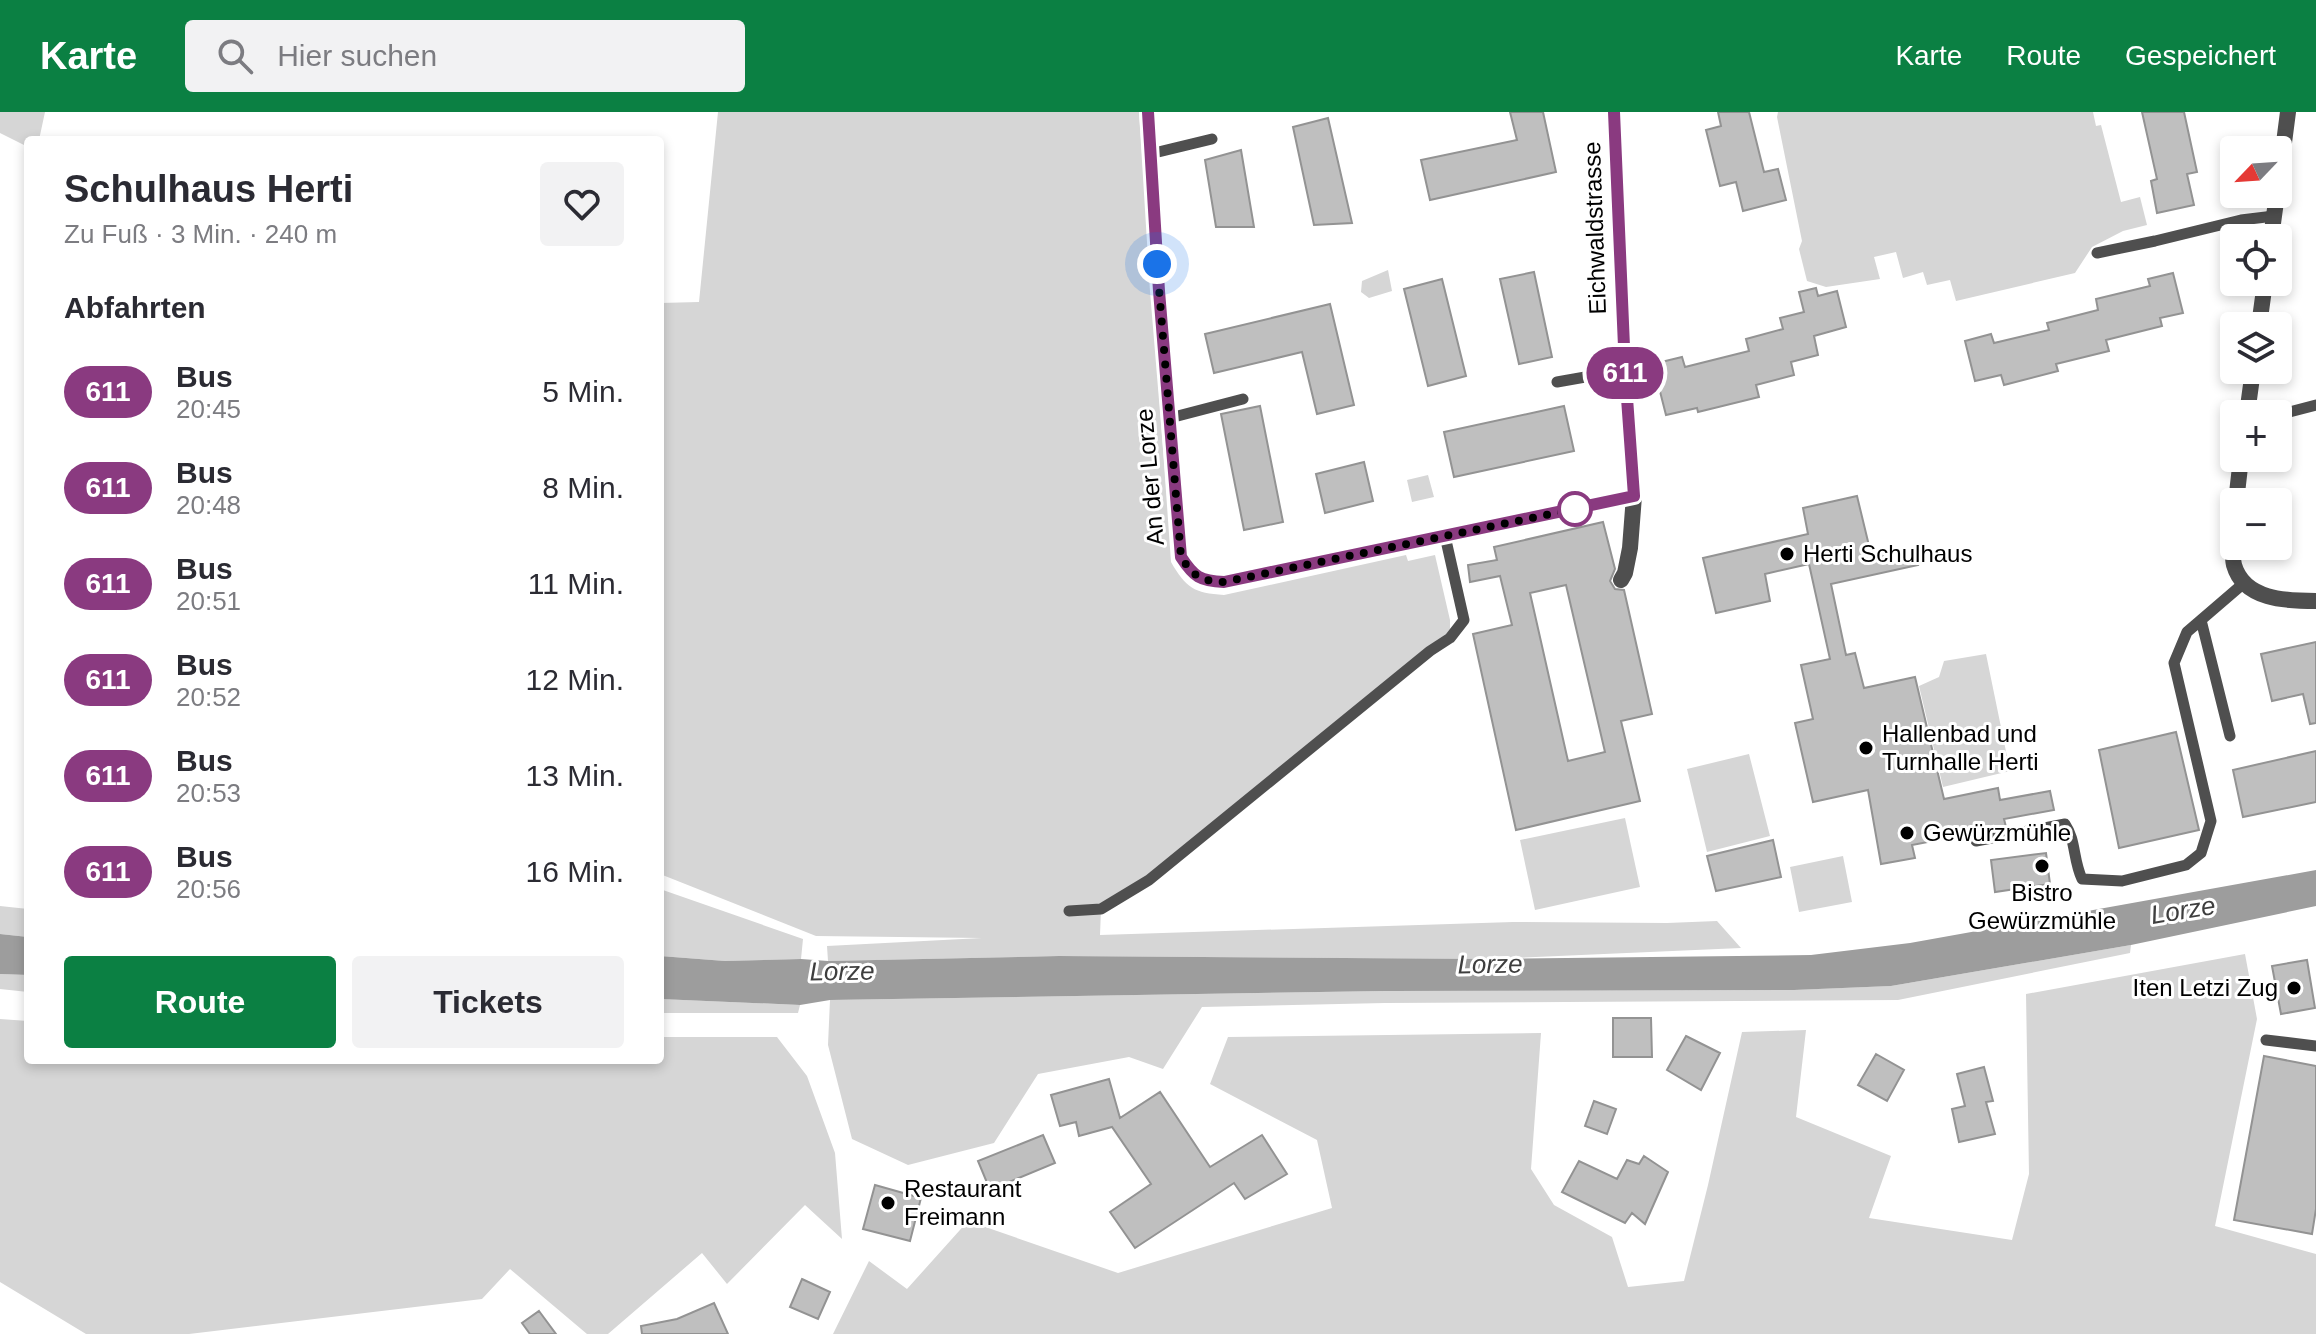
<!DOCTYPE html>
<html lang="de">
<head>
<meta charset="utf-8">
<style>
	body { margin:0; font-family:Arial,sans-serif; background:#f2f2f3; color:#2b2b33; height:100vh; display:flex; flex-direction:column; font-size:30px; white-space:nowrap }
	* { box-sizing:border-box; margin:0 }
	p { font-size:26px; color:#7c7c81 }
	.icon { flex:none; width:44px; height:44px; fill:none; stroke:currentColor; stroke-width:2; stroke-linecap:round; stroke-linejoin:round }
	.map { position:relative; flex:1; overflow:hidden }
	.panel { position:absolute; left:24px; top:24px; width:640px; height:928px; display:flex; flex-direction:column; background:#fff; border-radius:8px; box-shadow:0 4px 12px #0003 }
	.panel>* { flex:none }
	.badge { padding:0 16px; border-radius:26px; font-size:28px; line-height:52px }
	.needle { width:52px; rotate:245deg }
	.buttons { position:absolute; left:2220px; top:24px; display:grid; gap:16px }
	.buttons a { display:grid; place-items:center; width:72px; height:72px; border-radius:8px; background:#fff; box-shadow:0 4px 12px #0003; font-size:40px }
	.you { position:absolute; width:40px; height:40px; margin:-20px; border:6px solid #fff; border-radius:50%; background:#1a73e8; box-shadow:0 0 0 12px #1a73e833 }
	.map>.badge { position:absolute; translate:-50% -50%; box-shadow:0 0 0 4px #fff }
	h2 { padding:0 40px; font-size:30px; line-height:72px }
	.round { display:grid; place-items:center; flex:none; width:84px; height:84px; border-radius:8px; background:#f2f2f3 }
	.summary { display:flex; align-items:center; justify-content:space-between; height:136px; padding:0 40px }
	h1 { font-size:38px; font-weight:800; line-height:60px }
	.primary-button { display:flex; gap:16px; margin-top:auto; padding:16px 40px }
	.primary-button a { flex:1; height:92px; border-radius:8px; background:#0b8043; color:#fff; font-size:32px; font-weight:800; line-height:92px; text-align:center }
	.primary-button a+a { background:#f2f2f3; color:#2b2b33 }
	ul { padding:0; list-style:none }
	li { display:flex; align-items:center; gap:24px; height:96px; padding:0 40px }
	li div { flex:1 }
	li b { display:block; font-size:30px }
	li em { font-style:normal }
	li .badge { min-width:88px; font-weight:700; text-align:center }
	header { display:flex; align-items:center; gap:48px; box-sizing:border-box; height:112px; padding:0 40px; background:#0b8043; color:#fff }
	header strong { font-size:38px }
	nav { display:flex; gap:44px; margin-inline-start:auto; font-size:28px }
	.search { width:560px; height:72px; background:#f2f2f3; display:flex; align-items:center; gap:20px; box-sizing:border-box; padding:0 28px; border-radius:8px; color:#7c7c81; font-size:30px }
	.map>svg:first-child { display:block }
	.green { fill:#d6d6d6 }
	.water { fill:#9d9d9d }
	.building { fill:#bfbfbf; stroke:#939393; stroke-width:2; fill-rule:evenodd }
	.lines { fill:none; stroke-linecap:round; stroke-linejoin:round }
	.lane { stroke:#4f4f4f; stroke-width:11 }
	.street { stroke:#4f4f4f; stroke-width:16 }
	.line-casing { stroke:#fff; stroke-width:18 }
	.line { stroke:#8a3a80; stroke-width:12 }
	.walk { stroke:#000; stroke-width:8; stroke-dasharray:0 14.4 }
	.stop-dot { fill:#fff; stroke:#8a3a80; stroke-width:4 }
	.poi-dot { fill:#000; stroke:#fff; stroke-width:3 }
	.labels { text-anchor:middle; stroke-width:6; stroke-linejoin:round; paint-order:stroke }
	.street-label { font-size:24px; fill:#000; stroke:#fff }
	.poi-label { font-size:24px; fill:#000; stroke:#fff; text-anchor:start }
	.water-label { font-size:26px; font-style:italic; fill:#3e3e3e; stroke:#fff }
</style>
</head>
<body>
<header>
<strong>Karte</strong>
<div class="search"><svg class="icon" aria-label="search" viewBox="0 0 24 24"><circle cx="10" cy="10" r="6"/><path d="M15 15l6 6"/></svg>Hier suchen</div>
<nav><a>Karte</a><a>Route</a><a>Gespeichert</a></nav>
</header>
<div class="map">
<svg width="2316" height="1222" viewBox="0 0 2316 1222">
	<rect width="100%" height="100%" fill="#fff"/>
	<!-- green -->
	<path class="green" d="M0 0H45L39 28H28V35L0 21Z
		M718 0H1139L1171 450C1186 476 1194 481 1224 483L1406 443 1408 449 1435 443 1450 508V526L1149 768 1101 797 1100 823 1513 810 1667 811 1717 809 1741 836 1489 847 1059 844 828 849 827 834 982 826 816 824 660 762V191L699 190Z
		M1778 0H2093L2096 14 2101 13 2121 90 2140 85 2147 113 2123 119 2092 135 2075 161 1956 189 1950 168 1927 173 1923 160 1903 166 1896 140 1874 145 1880 167 1826 175 1807 169 1799 137 1802 129 1777 5Z
		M1388 158 1392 179 1369 186 1361 180 1362 169Z
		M1428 363 1434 385 1412 390 1407 368Z
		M1986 542 2010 659 1943 675 1919 574 1939 565 1944 549Z
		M1749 642 1770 724 1707 740 1687 657Z
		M1625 706 1640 775 1535 798 1520 728Z
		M1843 744 1852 790 1799 800 1790 755Z
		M660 777 803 827 801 847 725 849 660 844Z
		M0 794 28 797V825L0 822Z
		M2131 833 2130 841 1898 888 1385 891 1202 895 1163 957 1129 945 1038 962 994 1031 908 1053 852 1027 828 933 830 888 1384 879 1793 878 1891 874Z
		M2245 842 2257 907 2215 1114 2316 1142V1222H833L869 1149 907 1177 968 1109 1118 1161 1332 1096 1317 1028 1210 972 1228 925 1541 921 1531 1057 1554 1093 1612 1125 1628 1175 1684 1169 1708 1073 1742 920 1806 918 1796 1005 1891 1044 1869 1106 2012 1128 2029 1062 2026 882Z
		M0 862 28 863V880L0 877Z
		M660 887 800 893 798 901H660Z
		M0 907 28 909V948H660V925H777L807 964 835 1041 842 1127 805 1093 727 1172 702 1141 608 1222H587L510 1157 482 1187 189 1222H86L0 1170Z"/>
	<!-- water -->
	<path class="water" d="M2316 758V794L2131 833 1891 874 1794 878 1384 879 830 888 800 893 660 887V844L725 849 801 847 828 849 1059 844 1489 847 1811 843 1910 831Z
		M0 822 28 825V863L0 862Z"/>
	<!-- building -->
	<path class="building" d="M1510 0H1543L1556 60 1430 88 1421 48 1517 28Z
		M1718 0H1749L1764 60 1778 57 1786 88 1743 99 1736 70 1720 74 1706 18 1721 14Z
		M2142 0H2184L2197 60 2187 62 2194 93 2157 101 2151 69 2157 67Z
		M1328 6 1352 111 1314 113 1293 15Z
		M1241 38 1254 115H1216L1205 48Z
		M1534 160 1552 245 1519 252 1500 167Z
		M2173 161 2183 201 2160 206 2162 214 2106 228 2109 239 2056 252 2058 259 2004 273 2001 263 1975 269 1965 229 1991 222 1994 231 2049 218 2047 211 2098 198 2096 187 2150 174 2148 167Z
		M1442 167 1466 264 1428 274 1404 177Z
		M1816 176 1818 184 1837 179 1846 215 1814 224 1818 243 1791 250 1794 263 1756 273 1759 285 1698 300 1697 296 1666 303 1653 252 1682 245 1685 255 1749 239 1746 227 1783 217 1780 206 1804 200 1799 180Z
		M1330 192 1354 293 1317 302 1302 240 1214 261 1205 222Z
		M1260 294 1283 410 1244 418 1221 302Z
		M1564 294 1574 339 1454 365 1444 320Z
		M1364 350 1373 389 1325 401 1316 362Z
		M1857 384 1872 446 1914 437 1918 453 1831 472 1846 543 1855 541 1864 576 1915 565 1944 687 1998 676 2000 688 2050 679 2054 698 2004 707 2006 715 1912 733 1915 746 1881 752 1868 678 1813 690 1795 611 1813 607 1801 553 1830 547 1809 452 1765 462 1770 489 1716 501 1703 446 1808 422 1803 396Z
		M1603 410 1615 457 1610 469 1615 477 1624 478 1652 602 1621 609 1640 689 1516 718 1473 522 1512 513 1500 464 1470 470 1468 453 1497 448 1494 435ZM1566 473 1605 640 1568 649 1530 481Z
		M2316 530V611L2310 612 2303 582 2272 589 2261 542Z
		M2176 620 2199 718 2119 736 2099 638Z
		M2316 639V690L2243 705 2233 658Z
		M1773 728 1781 765 1716 779 1707 744Z
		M2046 741 2050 772 1995 780 1991 748Z
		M2307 848 2315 896 2281 902 2272 854Z
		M1613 906H1651L1652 945H1613Z
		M1686 924 1720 941 1701 978 1667 958Z
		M1876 942 1904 958 1887 989 1858 973Z
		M2264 944 2316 954V1097L2312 1122 2234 1108Z
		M1984 955 1993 989 1986 990 1995 1022 1959 1030 1952 997 1965 994 1957 962Z
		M1109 967 1120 1006 1160 980 1210 1055 1262 1023 1287 1062 1245 1087 1234 1071 1135 1136 1110 1100 1151 1072 1112 1015 1079 1024 1076 1010 1060 1014 1051 983Z
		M1594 989 1616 997 1607 1022 1585 1014Z
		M1043 1023 1055 1051 990 1078 978 1049Z
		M1644 1044 1668 1060 1645 1112 1632 1101 1625 1111 1562 1080 1579 1049 1617 1067 1627 1048 1639 1052Z
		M875 1073 921 1086 910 1129 863 1117Z
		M802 1167 830 1180 818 1207 790 1195Z
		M714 1191 728 1222H642L641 1214 677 1207Z
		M539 1199 556 1222H530L522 1211Z"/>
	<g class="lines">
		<!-- lane -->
		<path class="lane" d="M1150 42 1212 27
			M2097 141 2155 129 2241 108 2274 104
			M1557 270 1625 258
			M2278 303 2316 293
			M1170 306 1243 287
			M2201 508 2230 624
			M1976 729 2065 712C2076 728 2073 748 2082 767L2122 769 2186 753 2201 741 2211 709 2174 551 2187 520 2244 471
			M1069 799 1101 797 1149 768 1430 539 1450 526 1464 508 1445 424
			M2266 928 2316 934"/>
		<!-- street -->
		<path class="street" d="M1148 0 1159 179 1181 445C1194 465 1200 469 1224 470L1634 384
			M1614 0 1625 258 1634 384 1630 436 1625 461 1621 468
			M2278 77 2288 0
			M2271 126 2277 82
			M2259 214 2265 170
			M2247 302 2253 258
			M2236 390 2241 346
			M2234 408C2233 422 2231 439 2234 453 2244 488 2286 489 2316 489"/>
	</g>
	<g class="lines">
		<!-- line casing -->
		<g class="line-casing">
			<path id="line" d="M1148 0 1159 179 1181 445C1194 465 1200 469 1224 470L1634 384 1625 258 1614 0"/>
		</g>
		<!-- line -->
		<use href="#line" class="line"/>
		<!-- walk -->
		<path class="walk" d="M1157 152 1181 445C1194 465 1200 469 1224 470L1575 397"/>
	</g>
	<!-- markers -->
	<circle class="stop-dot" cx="1575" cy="397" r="16"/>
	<g class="poi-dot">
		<circle cx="1787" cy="442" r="8"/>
		<circle cx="1866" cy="636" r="8"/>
		<circle cx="1907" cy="721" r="8"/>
		<circle cx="2042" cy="754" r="8"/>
		<circle cx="2294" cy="876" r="8"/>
		<circle cx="888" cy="1091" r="8"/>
	</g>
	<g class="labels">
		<!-- street labels -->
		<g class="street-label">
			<text transform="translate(1595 116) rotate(-92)" y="8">Eichwaldstrasse</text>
			<text transform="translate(1150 365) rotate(-95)" y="8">An der Lorze</text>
		</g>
		<!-- poi labels -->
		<g class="poi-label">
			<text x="1803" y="450">Herti Schulhaus</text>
			<text x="1882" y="630">Hallenbad und<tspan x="1882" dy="28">Turnhalle Herti</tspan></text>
			<text x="1923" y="729">Gewürzmühle</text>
			<text x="2042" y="789" text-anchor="middle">Bistro<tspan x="2042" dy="28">Gewürzmühle</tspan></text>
			<text x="2278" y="884" text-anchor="end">Iten Letzi Zug</text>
			<text x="904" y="1085">Restaurant<tspan x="904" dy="28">Freimann</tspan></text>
		</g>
		<!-- water labels -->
		<g class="water-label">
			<text transform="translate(2183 798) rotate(-9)" y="9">Lorze</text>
			<text transform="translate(1490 852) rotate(-1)" y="9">Lorze</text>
			<text transform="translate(842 859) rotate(-1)" y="9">Lorze</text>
		</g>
	</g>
</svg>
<div class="buttons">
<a><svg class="needle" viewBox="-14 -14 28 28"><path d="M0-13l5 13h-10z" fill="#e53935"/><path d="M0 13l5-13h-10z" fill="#7c7c81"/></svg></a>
<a><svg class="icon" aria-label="locate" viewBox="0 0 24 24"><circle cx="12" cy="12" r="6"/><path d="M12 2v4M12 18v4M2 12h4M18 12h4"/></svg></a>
<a><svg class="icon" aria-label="layers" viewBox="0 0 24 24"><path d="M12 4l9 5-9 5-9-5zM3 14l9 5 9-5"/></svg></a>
<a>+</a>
<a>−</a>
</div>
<div class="you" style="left:1157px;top:152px"></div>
<b class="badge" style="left:1625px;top:261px;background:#8a3a80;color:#fff">611</b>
<section class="panel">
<div class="summary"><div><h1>Schulhaus Herti</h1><p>Zu Fuß · 3 Min. · 240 m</p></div><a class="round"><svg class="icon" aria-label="heart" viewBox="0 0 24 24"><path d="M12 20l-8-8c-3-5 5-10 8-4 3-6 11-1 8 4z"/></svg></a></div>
<h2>Abfahrten</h2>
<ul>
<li><span class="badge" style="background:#8a3a80;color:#fff">611</span><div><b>Bus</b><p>20:45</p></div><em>5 Min.</em></li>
<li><span class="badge" style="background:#8a3a80;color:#fff">611</span><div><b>Bus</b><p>20:48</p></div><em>8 Min.</em></li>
<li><span class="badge" style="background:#8a3a80;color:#fff">611</span><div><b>Bus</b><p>20:51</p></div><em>11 Min.</em></li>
<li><span class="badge" style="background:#8a3a80;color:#fff">611</span><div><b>Bus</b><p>20:52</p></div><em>12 Min.</em></li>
<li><span class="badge" style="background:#8a3a80;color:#fff">611</span><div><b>Bus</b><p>20:53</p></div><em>13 Min.</em></li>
<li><span class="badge" style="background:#8a3a80;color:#fff">611</span><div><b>Bus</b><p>20:56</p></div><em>16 Min.</em></li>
</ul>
<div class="primary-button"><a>Route</a><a>Tickets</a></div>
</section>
</div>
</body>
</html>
